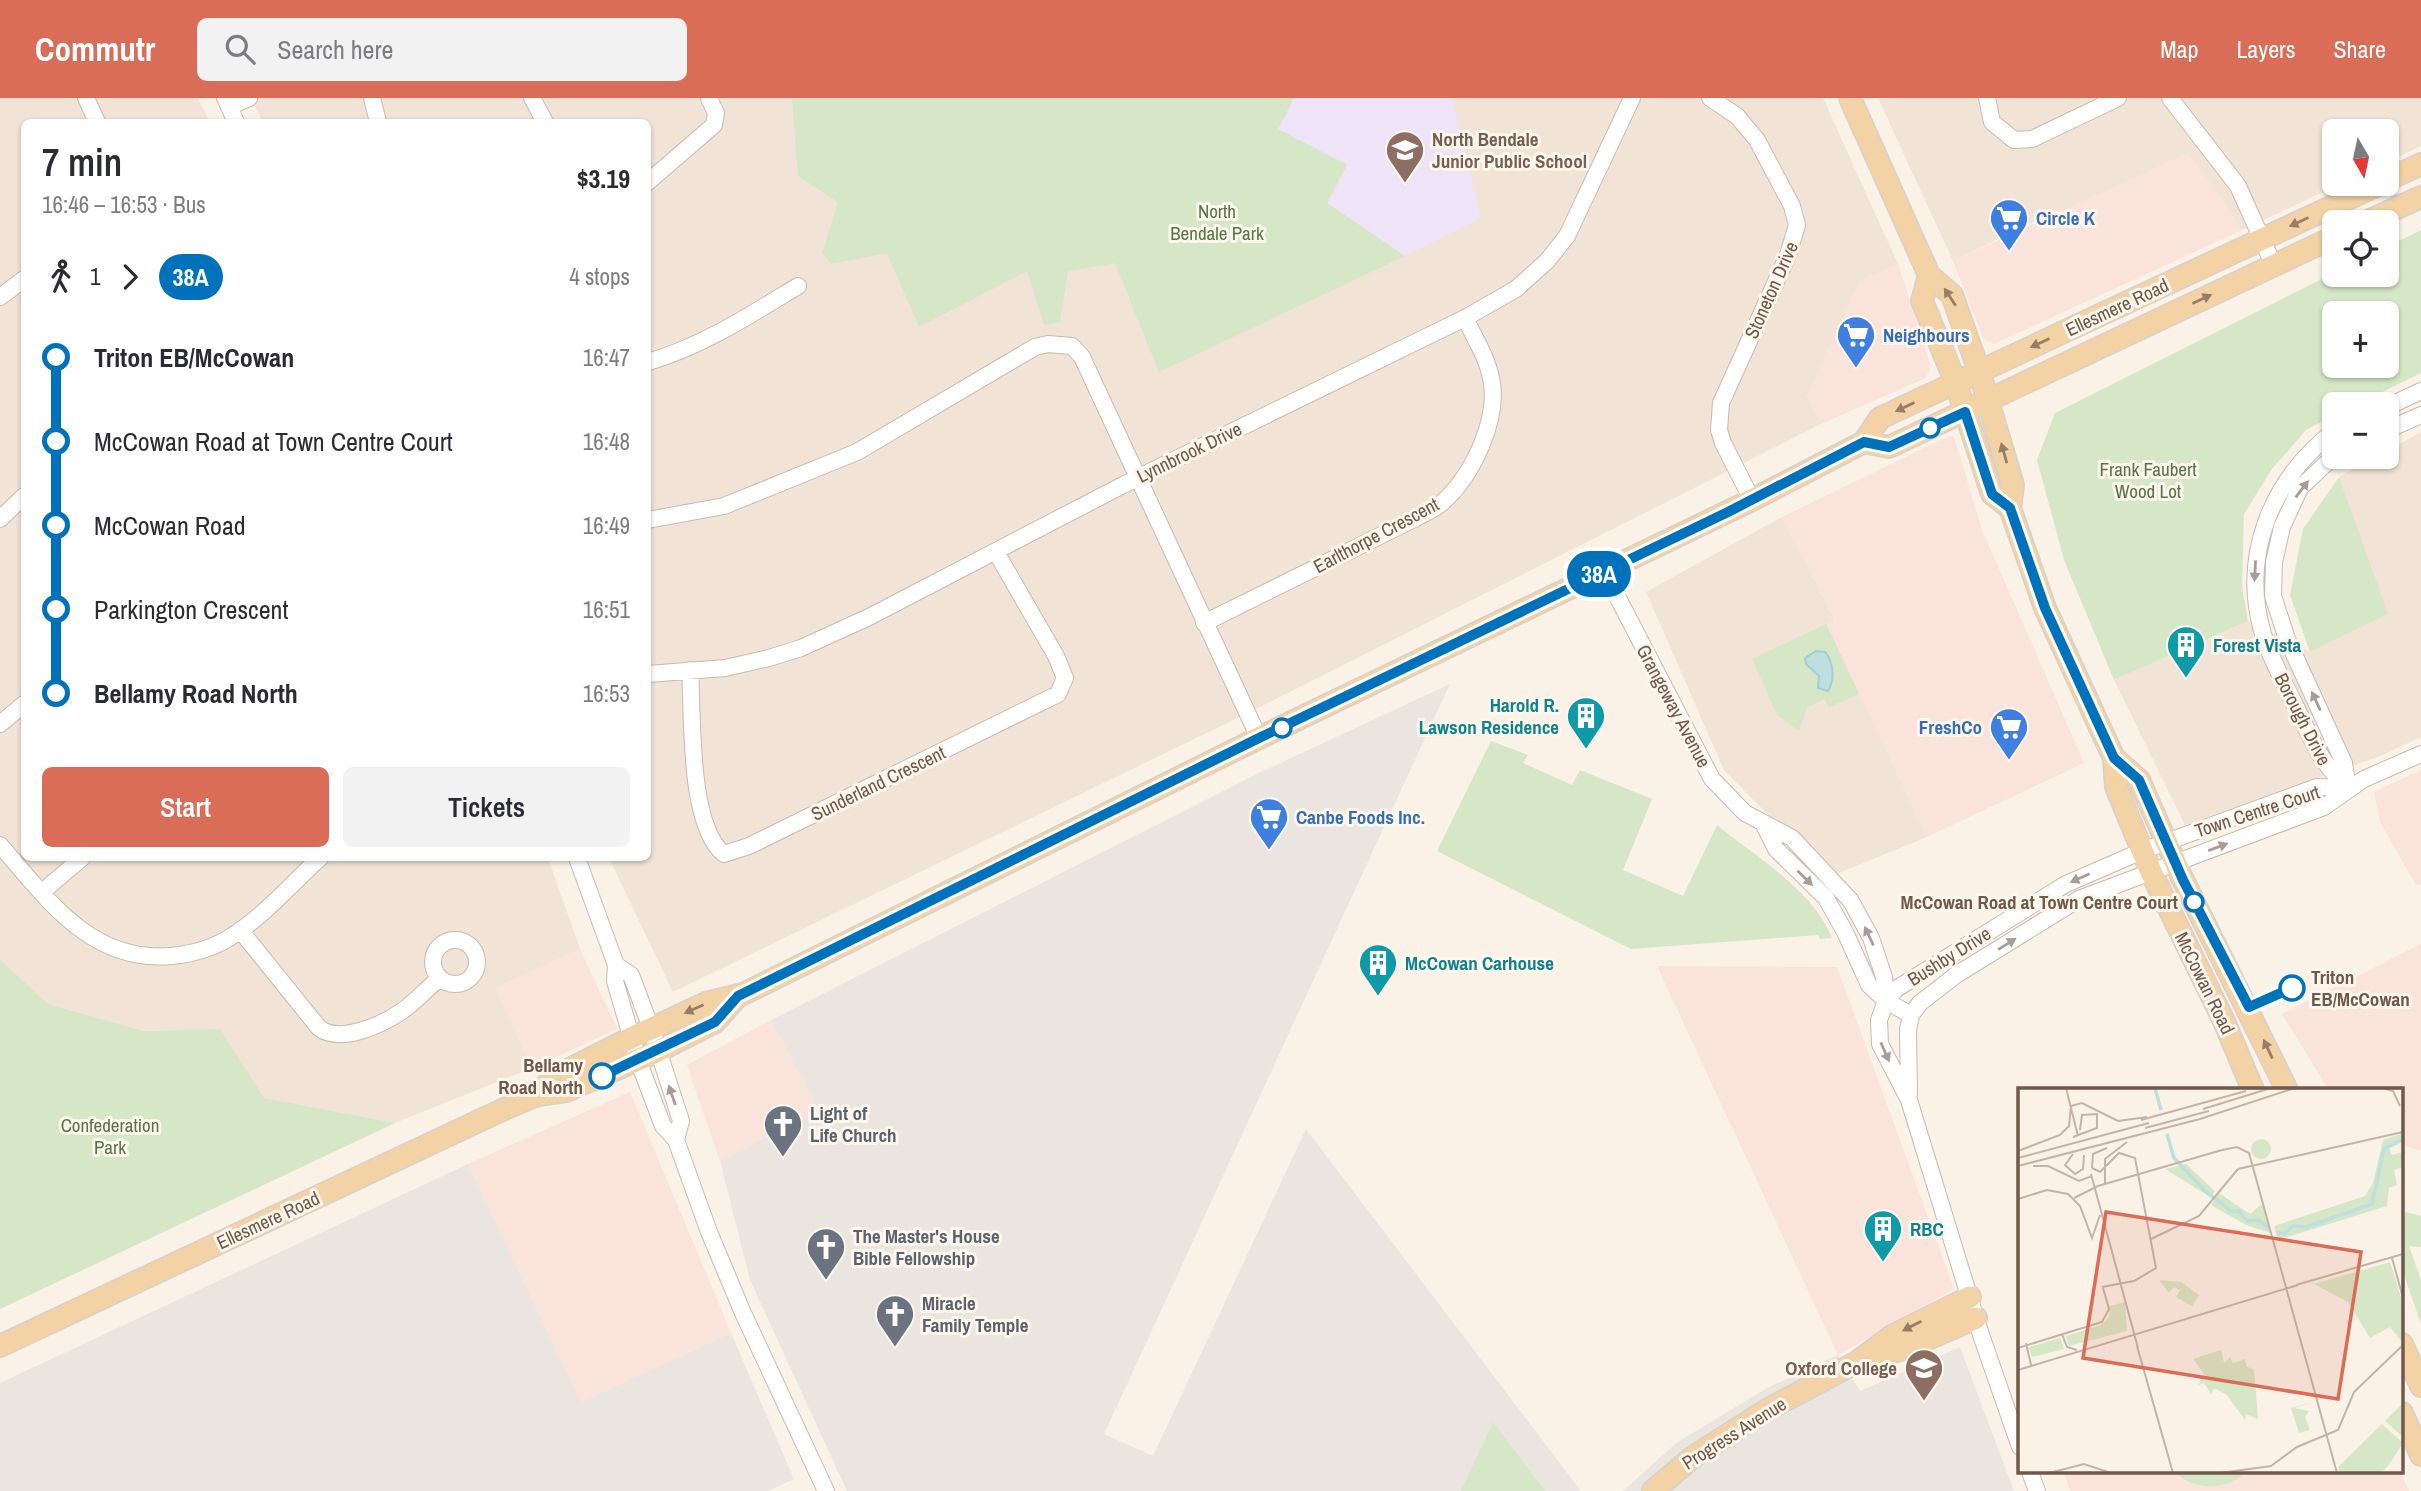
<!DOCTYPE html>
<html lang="en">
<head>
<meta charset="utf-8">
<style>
	body { margin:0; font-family:"Archivo Narrow",sans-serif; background:#f2f2f3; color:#2b2b33; height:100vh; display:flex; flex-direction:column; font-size:26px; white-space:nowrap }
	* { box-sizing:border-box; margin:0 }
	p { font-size:23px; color:#7c7c81 }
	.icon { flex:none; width:38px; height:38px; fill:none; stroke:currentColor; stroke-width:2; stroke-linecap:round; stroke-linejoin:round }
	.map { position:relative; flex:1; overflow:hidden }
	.panel { position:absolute; left:21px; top:21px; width:630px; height:742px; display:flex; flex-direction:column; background:#fff; border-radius:10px; box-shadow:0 2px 5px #0004 }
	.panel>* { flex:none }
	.badge { padding:0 14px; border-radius:23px; font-size:24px; line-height:46px }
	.needle { width:46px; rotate:171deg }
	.buttons { position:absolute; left:2322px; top:21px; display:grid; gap:14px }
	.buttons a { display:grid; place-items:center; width:77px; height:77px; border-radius:10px; background:#fff; box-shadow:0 2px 5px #0004; font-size:35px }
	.map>.badge { position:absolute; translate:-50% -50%; box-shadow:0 0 0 4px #fff }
	.legs { display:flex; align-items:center; gap:10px; height:77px; padding:0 21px; font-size:23px }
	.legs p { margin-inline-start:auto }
	.headline { display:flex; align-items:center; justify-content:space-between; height:119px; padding:0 21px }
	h1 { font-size:38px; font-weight:600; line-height:52px }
	.button { display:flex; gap:14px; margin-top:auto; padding:14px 21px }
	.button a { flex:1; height:80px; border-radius:10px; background:#d96d57; color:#fff; font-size:28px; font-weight:600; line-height:80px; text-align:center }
	.button a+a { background:#f2f2f3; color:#2b2b33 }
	ul { padding:0 21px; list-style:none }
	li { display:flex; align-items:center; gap:24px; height:84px; font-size:26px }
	li i { display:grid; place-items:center; width:10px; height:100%; margin:0 9px; background:currentColor }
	li i::after { content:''; width:18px; height:18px; margin:-9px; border:5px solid; border-radius:50%; background:#fff }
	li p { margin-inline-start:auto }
	li:first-child i { background:linear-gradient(#0000 50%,currentColor 0) }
	li:last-child i { background:linear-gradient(currentColor 50%,#0000 0) }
	header { display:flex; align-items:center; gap:42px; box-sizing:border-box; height:98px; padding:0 35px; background:#d96d57; color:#fff }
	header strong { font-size:33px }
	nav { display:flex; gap:38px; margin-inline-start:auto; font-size:24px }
	.search { width:490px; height:63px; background:#f2f2f3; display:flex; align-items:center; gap:18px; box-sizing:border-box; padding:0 24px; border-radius:10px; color:#7c7c81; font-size:26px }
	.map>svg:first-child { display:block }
	.residential { fill:#f1e3d6 }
	.commercial { fill:#f9e3db }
	.industrial { fill:#ebe5e0 }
	.education { fill:#efe3f7 }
	.green { fill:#d5e7c6; fill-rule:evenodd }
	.water { fill:#bddfe2; stroke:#a4ced3; stroke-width:2 }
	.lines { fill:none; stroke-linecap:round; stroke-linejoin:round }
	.minor-casing { stroke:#cbb9ae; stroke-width:18 }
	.major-casing { stroke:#d7d0cd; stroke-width:24 }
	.minor { stroke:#fff; stroke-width:16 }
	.major { stroke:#f3d2a5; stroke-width:21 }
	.oneway { fill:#987d67 }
	.oneway2 { fill:#aa9b94 }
	.line-1-casing { stroke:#fff; stroke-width:16 }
	.line-1 { stroke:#0072bc; stroke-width:10 }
	.stop-1-dot { fill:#fff; stroke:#0072bc; stroke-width:3.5 }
	.labels { text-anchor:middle; stroke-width:6; stroke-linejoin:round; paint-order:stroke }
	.education-label { font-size:19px; font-weight:bold; fill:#785e54; stroke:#fdf6ed; text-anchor:start }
	.park-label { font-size:19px; fill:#577647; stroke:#fdf6ed }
	.shop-label { font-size:19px; font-weight:bold; fill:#366cbe; stroke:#fdf6ed; text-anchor:start }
	.street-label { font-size:19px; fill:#71584d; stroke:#fdf6ed }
	.culture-label { font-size:19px; font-weight:bold; fill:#0d838f; stroke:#fdf6ed; text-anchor:start }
	.stop-label { font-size:19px; font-weight:bold; fill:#71584d; stroke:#fdf6ed; text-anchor:end }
	.worship-label { font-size:19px; font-weight:bold; fill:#5b616d; stroke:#fdf6ed; text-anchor:start }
	.inset-river { fill:none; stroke:#bddfe2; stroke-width:3.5 }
	.inset-road { fill:none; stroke:#c3b4a9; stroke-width:2 }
	.view { fill:#d96d57; fill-opacity:0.15; stroke:#d96d57; stroke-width:3.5 }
	.inset-edge { fill:none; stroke:#71584d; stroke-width:3.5 }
</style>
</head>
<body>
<header>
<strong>Commutr</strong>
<div class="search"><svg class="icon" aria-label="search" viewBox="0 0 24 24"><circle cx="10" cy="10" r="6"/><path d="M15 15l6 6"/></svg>Search here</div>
<nav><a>Map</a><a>Layers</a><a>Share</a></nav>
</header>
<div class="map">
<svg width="2421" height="1393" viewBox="0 0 2421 1393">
	<rect width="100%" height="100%" fill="#faf2e7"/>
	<!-- residential -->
	<path class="residential" d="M0 0H198L210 24H24V760H548L580 851 495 890 532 970 395 1025 263 1000 220 931 144 933 48 906 0 861Z
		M251 0H1823L1898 166 1860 183 1807 298 1821 326 1258 610 673 894 609 760H648V24H263Z
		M1878 0H2421V48L2387 64V33H2334V86H2340L2240 133 2225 104 2055 113 1953 163Z
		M2421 334V639L2380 658 2185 727 2114 582 2248 523 2310 554 2387 516 2339 379 2376 359H2387V353Z
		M1782 419 1835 522 1827 525 1927 739 1829 779 1724 672 1646 494Z"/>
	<!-- commercial -->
	<path class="commercial" d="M2187 55 2225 104 2240 133 1994 246 1983 240 1953 163Z
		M1898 166 1931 268 1926 280 1821 326 1807 298 1860 183Z
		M1949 338 1954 339 1982 432 2084 665 1927 739 1827 525 1835 521 1782 419Z
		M2421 672V786L2416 787 2380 724 2374 694Z
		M2421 846V1053L2402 1047V992H2329L2282 916Z
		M580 851 617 931 532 970 495 890Z
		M1657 868 1837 869 1954 1191 1838 1257Z
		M771 922 818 1012 720 1063 687 967Z
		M630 994 731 1235 581 1304 468 1066Z
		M2064 1374H2400L2409 1393H2070Z"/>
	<!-- industrial -->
	<path class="industrial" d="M1450 586 1104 1336 1153 1358 1306 1031 1581 1393H847L750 1182 720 1063 818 1012 771 922 1261 674Z
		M468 1066 581 1304 731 1235 794 1381 768 1393H0V1285Z
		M1960 1249 2014 1393H1623L1676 1345 1767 1290 1838 1257 1860 1293Z"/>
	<!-- education -->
	<path class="education" d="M1294 0H1452L1481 120 1405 158 1327 105 1347 66 1277 31Z"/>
	<!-- green -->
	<path class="green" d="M792 0H1294L1278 31 1347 67 1327 105 1405 158 1159 274 1115 165 1068 173 1060 224 1044 227 1027 173 919 229 887 155 831 166 822 155 838 104 798 78Z
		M2421 132V275L2358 306H2334V317L2306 332 2272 371 2244 416 2242 489 2248 523 2114 582 2064 462 2037 362 2055 315 2334 175 2387 177V149ZM2334 215H2387V268H2334Z
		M2339 379 2388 516 2310 554 2290 497 2303 431Z
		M1826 526 1859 596 1829 609 1824 601 1807 610 1799 633 1777 617 1752 561Z
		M1491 643 1528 657 1523 665 1572 687 1580 672 1652 701 1623 772 1683 798 1717 727C1756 759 1812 791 1832 840L1820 841 1818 837 1631 851 1437 753Z
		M0 861 48 906 144 933 220 931 264 1000 395 1025 0 1211Z
		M2402 1113 2421 1118V1149L2409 1148 2421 1182V1226L2402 1171Z
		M1493 1324 1545 1393H1461Z
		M2175 1374H2246C2226 1393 2194 1393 2175 1374Z"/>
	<!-- water -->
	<path class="water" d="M1816 553 1825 554C1834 565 1835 582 1828 593L1818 590 1819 578 1806 566 1805 560Z"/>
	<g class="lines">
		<!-- minor casing -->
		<g class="minor-casing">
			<path id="minor" d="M86 0 97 24
				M225 0 236 24
				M372 0 378 24
				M532 0 545 24
				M1710 0 1737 18 1757 42 1792 108 1797 127 1788 157 1721 305 1719 332 1723 345 1752 402
				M1987 0 1992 24 2014 42 2032 41 2118 0
				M2170 0 2238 88 2274 168
				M229 9 249 0
				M648 84 714 27 716 15 709 0
				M0 199 24 181
				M648 264C703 248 750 217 798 188
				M2387 309 2421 293
				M2387 332 2421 317
				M2334 333C2271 382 2240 458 2263 536 2270 560 2283 582 2294 605 2311 639 2319 664 2348 690
				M2334 358 2300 390 2282 429 2274 464 2273 498 2287 541 2344 665 2348 690
				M0 421 24 398
				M648 422 724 408 857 354 1035 249 1048 246 1072 248 1082 259 1259 640
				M1604 473 1712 681 1745 715 1792 740 1851 803 1871 840 1884 879 1886 903 1879 922 1880 946 1909 1002 1980 1234 2020 1349
				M1204 525 1416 420C1425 415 1436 411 1444 403 1473 376 1500 320 1491 280 1487 259 1474 239 1465 220
				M690 572C693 617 688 728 724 756L749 748 1058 596 1065 580 1056 558 996 454
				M648 576 725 570 769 560 801 550 869 519 1123 387 1465 220 1516 191 1547 163 1567 138 1632 0
				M0 626 24 606
				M1764 727 1776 751 1826 800 1846 836 1869 887 1886 903 1911 917
				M0 747C48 802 91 865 171 858 193 856 214 850 232 838 264 818 292 785 320 760
				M577 760 616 867 615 883 638 962 663 1028 676 1042 709 1134 743 1215 826 1393
				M42 794 82 760
				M240 832 319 930C340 946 382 927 402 913 416 904 427 890 440 880
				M433 864a22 22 0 1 1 44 0a22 22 0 1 1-44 0Z
				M616 867 631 877 651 930 681 1023 676 1042
				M1886 903 1896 891 2066 786 2142 753 2317 689 2348 690
				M1909 996 1908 932 1911 917 1920 905 1956 877 2079 801 2324 709 2364 681 2421 656
				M2030 1374 2037 1393"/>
		</g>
		<!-- major casing -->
		<g class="major-casing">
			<path id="major" d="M1850 0 1929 177 1952 197 1979 273 2013 387 2010 410 2045 510 2114 660 2116 689 2151 774 2223 921 2253 992
				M2387 82 2421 66
				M2366 124 2421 99
				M1929 177 1922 203 1956 285 1992 396 2010 410
				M1864 344 1889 349 2334 139
				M2114 660 2139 682 2183 782 2287 992
				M537 997 554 979 631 940 706 905 743 896 1259 640 1752 402 1864 344 1880 320 2380 86
				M2402 1246 2421 1288
				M0 1248 500 1013 537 997 566 993 658 953 715 924 738 898
				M1869 1261 1907 1250 1976 1220
				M2402 1315 2421 1357
				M1653 1393 1693 1359 1765 1313 1857 1264 1892 1238 1970 1199"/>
		</g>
		<!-- minor -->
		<use href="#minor" class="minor"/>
		<!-- major -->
		<use href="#major" class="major"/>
	</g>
	<!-- one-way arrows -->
	<defs><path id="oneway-solid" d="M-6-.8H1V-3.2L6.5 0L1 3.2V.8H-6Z" transform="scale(1.75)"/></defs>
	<g class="oneway">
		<use href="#oneway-solid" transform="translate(2299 124) rotate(155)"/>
		<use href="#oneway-solid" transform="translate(1950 199) rotate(-123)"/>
		<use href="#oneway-solid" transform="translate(2202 201) rotate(-25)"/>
		<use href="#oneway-solid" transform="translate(2040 245) rotate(155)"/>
		<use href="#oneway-solid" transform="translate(1905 309) rotate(155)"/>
		<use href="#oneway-solid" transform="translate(2004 355) rotate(-106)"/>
		<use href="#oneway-solid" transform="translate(694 911) rotate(156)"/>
		<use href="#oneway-solid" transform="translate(2268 951) rotate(-115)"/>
		<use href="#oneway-solid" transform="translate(1912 1228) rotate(153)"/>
	</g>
	<g class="oneway2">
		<use href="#oneway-solid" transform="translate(2302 391) rotate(-53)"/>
		<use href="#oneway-solid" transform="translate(2255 473) rotate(93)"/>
		<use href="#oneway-solid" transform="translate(2316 603) rotate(-115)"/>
		<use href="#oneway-solid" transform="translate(2218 749) rotate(-21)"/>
		<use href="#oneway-solid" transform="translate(1805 780) rotate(44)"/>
		<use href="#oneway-solid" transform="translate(2080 780) rotate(156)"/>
		<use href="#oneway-solid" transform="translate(1869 838) rotate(-115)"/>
		<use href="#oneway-solid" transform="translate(2007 846) rotate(-32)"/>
		<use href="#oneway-solid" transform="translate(1885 954) rotate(66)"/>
		<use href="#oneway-solid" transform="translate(672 997) rotate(-109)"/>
	</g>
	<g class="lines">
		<!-- line-1 casing -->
		<g class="line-1-casing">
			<path id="line-1" d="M602 978 715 924 738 898 1259 640 1728 414 1864 344 1889 349 1965 314 1992 396 2010 410 2045 510 2114 660 2139 682 2183 782 2249 909 2292 890"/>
		</g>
		<!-- line-1 -->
		<use href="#line-1" class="line-1"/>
	</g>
	<!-- icons -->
	<defs>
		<g id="school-pin" transform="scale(2.0125)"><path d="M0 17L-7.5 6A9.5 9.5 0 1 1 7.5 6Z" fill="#8d6e63" stroke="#fdf6ed"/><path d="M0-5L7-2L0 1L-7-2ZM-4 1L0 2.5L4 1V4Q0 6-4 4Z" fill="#fff"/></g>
		<g id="supermarket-pin" transform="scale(2.0125)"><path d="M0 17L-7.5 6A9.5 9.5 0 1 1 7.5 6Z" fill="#3f7fe0" stroke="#fdf6ed"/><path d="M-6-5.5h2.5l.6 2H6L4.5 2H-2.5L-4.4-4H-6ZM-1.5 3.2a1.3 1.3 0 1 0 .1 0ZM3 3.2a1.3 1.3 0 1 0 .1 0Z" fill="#fff"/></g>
		<g id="building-pin" transform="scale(2.0125)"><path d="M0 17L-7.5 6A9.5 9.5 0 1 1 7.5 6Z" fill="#0f9aa8" stroke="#fdf6ed"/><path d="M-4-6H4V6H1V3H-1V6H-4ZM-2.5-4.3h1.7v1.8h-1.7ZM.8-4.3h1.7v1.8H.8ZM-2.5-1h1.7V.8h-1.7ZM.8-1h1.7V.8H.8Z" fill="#fff"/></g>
		<g id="church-pin" transform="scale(2.0125)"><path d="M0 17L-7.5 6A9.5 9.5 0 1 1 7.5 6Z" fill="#6b7280" stroke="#fdf6ed"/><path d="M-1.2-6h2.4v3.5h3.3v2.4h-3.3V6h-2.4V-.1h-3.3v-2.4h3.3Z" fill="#fff"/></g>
		<g id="university-pin" transform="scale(2.0125)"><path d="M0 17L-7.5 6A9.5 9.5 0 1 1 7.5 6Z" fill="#8d6e63" stroke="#fdf6ed"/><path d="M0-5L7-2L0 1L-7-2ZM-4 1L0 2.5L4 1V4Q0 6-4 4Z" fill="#fff"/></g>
	</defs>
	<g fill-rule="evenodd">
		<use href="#school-pin" x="1405" y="52"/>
		<use href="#supermarket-pin" x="2009" y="120"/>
		<use href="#supermarket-pin" x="1856" y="237"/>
		<use href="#building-pin" x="2186" y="547"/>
		<use href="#building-pin" x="1586" y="618"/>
		<use href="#supermarket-pin" x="2009" y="629"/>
		<use href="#supermarket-pin" x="1269" y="719"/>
		<use href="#building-pin" x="1378" y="865"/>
		<use href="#church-pin" x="783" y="1026"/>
		<use href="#building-pin" x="1883" y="1131"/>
		<use href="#church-pin" x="826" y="1149"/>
		<use href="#church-pin" x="895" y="1216"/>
		<use href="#university-pin" x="1924" y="1270"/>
	</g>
	<!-- markers -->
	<g class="stop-1-dot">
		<circle cx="1930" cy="330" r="9"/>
		<circle cx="1282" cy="630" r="9"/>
		<circle cx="2194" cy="804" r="9"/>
		<circle cx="2292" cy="890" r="12"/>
		<circle cx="602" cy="978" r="12"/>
	</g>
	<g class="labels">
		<!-- education labels -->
		<g class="education-label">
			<text x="1432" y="48">North Bendale<tspan x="1432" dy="22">Junior Public School</tspan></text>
			<text x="1897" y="1277" text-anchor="end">Oxford College</text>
		</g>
		<!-- park labels -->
		<g class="park-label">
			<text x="1217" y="120">North<tspan x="1217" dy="22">Bendale Park</tspan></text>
			<text x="2148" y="378">Frank Faubert<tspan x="2148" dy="22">Wood Lot</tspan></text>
			<text x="110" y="1034">Confederation<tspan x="110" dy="22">Park</tspan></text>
		</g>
		<!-- shop labels -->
		<g class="shop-label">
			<text x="2036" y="127">Circle K</text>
			<text x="1883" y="244">Neighbours</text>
			<text x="1982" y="636" text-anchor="end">FreshCo</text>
			<text x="1296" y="726">Canbe Foods Inc.</text>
		</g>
		<!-- street labels -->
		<g class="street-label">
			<text transform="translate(1771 192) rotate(-66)" y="7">Stoneton Drive</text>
			<text transform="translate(2117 209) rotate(-25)" y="7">Ellesmere Road</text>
			<text transform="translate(1189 354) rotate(-26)" y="7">Lynnbrook Drive</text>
			<text transform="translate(1376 437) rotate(-28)" y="7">Earlthorpe Crescent</text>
			<text transform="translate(1674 608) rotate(62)" y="7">Grangeway Avenue</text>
			<text transform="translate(2303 621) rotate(63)" y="7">Borough Drive</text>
			<text transform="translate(878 685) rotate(-26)" y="7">Sunderland Crescent</text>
			<text transform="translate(2257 713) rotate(-18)" y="7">Town Centre Court</text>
			<text transform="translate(1949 858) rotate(-32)" y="7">Bushby Drive</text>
			<text transform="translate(2205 885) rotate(64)" y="7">McCowan Road</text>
			<text transform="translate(268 1122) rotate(-25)" y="7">Ellesmere Road</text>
			<text transform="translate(1734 1335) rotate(-32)" y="7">Progress Avenue</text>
		</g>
		<!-- culture labels -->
		<g class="culture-label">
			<text x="2213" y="554">Forest Vista</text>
			<text x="1559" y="614" text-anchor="end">Harold R.<tspan x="1559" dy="22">Lawson Residence</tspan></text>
			<text x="1405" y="872">McCowan Carhouse</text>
			<text x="1910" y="1138">RBC</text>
		</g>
		<!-- stop labels -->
		<g class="stop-label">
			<text x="2178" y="811">McCowan Road at Town Centre Court</text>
			<text x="2311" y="886" text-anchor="start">Triton<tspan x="2311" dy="22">EB/McCowan</tspan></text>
			<text x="583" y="974">Bellamy<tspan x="583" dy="22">Road North</tspan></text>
		</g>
		<!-- worship labels -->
		<g class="worship-label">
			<text x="810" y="1022">Light of<tspan x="810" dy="22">Life Church</tspan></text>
			<text x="853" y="1145">The Master's House<tspan x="853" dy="22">Bible Fellowship</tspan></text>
			<text x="922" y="1212">Miracle<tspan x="922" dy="22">Family Temple</tspan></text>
		</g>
	</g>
	<!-- overview -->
	<g transform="translate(2018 990)">
		<rect width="385" height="385" fill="#faf2e7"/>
		<path d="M385 45V54L371 60 374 67 385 64V79L376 82 379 97 371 100 369 118 260 152 256 138 347 108 355 95 365 52ZM233 61a10 10 0 1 1 20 0a10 10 0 1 1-20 0ZM168 76 197 103 192 109 147 81ZM201 105 232 126 244 116 253 145 228 137 193 117ZM372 174 385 216 384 254 372 239 352 250 330 214 296 196ZM141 192 163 194 181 207 174 218 158 209 162 202 156 199 151 205ZM107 214 109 243 51 258 48 248 83 237 91 229 92 218ZM42 250 46 261 14 269 11 259ZM203 262 206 275 212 269 215 275 227 271 229 279 236 281 240 331 228 326 227 332 209 307 196 300 193 306 186 295 180 297 186 286 175 271ZM296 314 276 320 291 323 287 329 292 342 281 345 273 320ZM385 315V349L367 333ZM364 336 385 355 371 377 363 385H322L320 379Z" fill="#d5e7c6"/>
		<path class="inset-river" d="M137 0 143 22M149 46 156 70 187 103 213 123H221L229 133 241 132 251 141M259 144 266 146 275 138 288 139 354 116 366 61 385 51"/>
		<path class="inset-road" d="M48 0 60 48M364 0 375 3 382 18M185 21 253 0M123 32 228 3M127 40 191 23M55 49 79 40V26L64 27 62 42M0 63 42 47 51 38 53 18 64 15 100 33 129 29M55 66 47 77 57 86 65 81 66 67M0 70 131 35M0 78 182 31 277 0M15 78H30L61 93 74 88M74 80 82 84 101 65 117 70 138 180 116 193 84 199M74 80 75 66 89 60M73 86 120 260M87 97V71L109 54M56 110 80 98 204 62 219 59 231 65 319 385M0 111 29 102 50 106 62 118 74 150 82 127M133 151 181 128 220 81 385 44M374 170 385 210M278 197 385 166M44 246 49 259 59 262M8 255 13 277M119 258 155 385M0 260 84 234 91 221 85 200M0 282 280 197M31 385 66 376 93 385M202 385 253 378 279 359 320 342 336 304 385 257"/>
		<path class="view" d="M88 124 343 164 320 311 65 270Z"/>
		<rect width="385" height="385" class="inset-edge"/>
	</g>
</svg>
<div class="buttons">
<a><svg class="needle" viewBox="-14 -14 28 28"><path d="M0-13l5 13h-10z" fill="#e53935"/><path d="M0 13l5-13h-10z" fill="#7c7c81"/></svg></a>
<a><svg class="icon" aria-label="locate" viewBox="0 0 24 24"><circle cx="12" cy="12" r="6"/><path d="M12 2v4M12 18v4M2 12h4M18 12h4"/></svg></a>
<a>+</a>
<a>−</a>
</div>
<b class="badge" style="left:1599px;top:476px;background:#0072bc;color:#fff">38A</b>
<section class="panel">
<div class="headline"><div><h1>7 min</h1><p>16:46 – 16:53 · Bus</p></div><b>$3.19</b></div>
<div class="legs"><svg class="icon" aria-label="walk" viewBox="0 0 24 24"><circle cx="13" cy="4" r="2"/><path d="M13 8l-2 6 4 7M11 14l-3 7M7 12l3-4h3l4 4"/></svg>1<svg class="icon" aria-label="forward" viewBox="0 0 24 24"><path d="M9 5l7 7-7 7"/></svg><b class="badge" style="background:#0072bc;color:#fff">38A</b><p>4 stops</p></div>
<ul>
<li><i style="color:#0072bc"></i><b>Triton EB/McCowan</b><p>16:47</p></li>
<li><i style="color:#0072bc"></i><span>McCowan Road at Town Centre Court</span><p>16:48</p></li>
<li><i style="color:#0072bc"></i><span>McCowan Road</span><p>16:49</p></li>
<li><i style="color:#0072bc"></i><span>Parkington Crescent</span><p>16:51</p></li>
<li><i style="color:#0072bc"></i><b>Bellamy Road North</b><p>16:53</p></li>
</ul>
<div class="button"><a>Start</a><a>Tickets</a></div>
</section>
</div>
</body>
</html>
